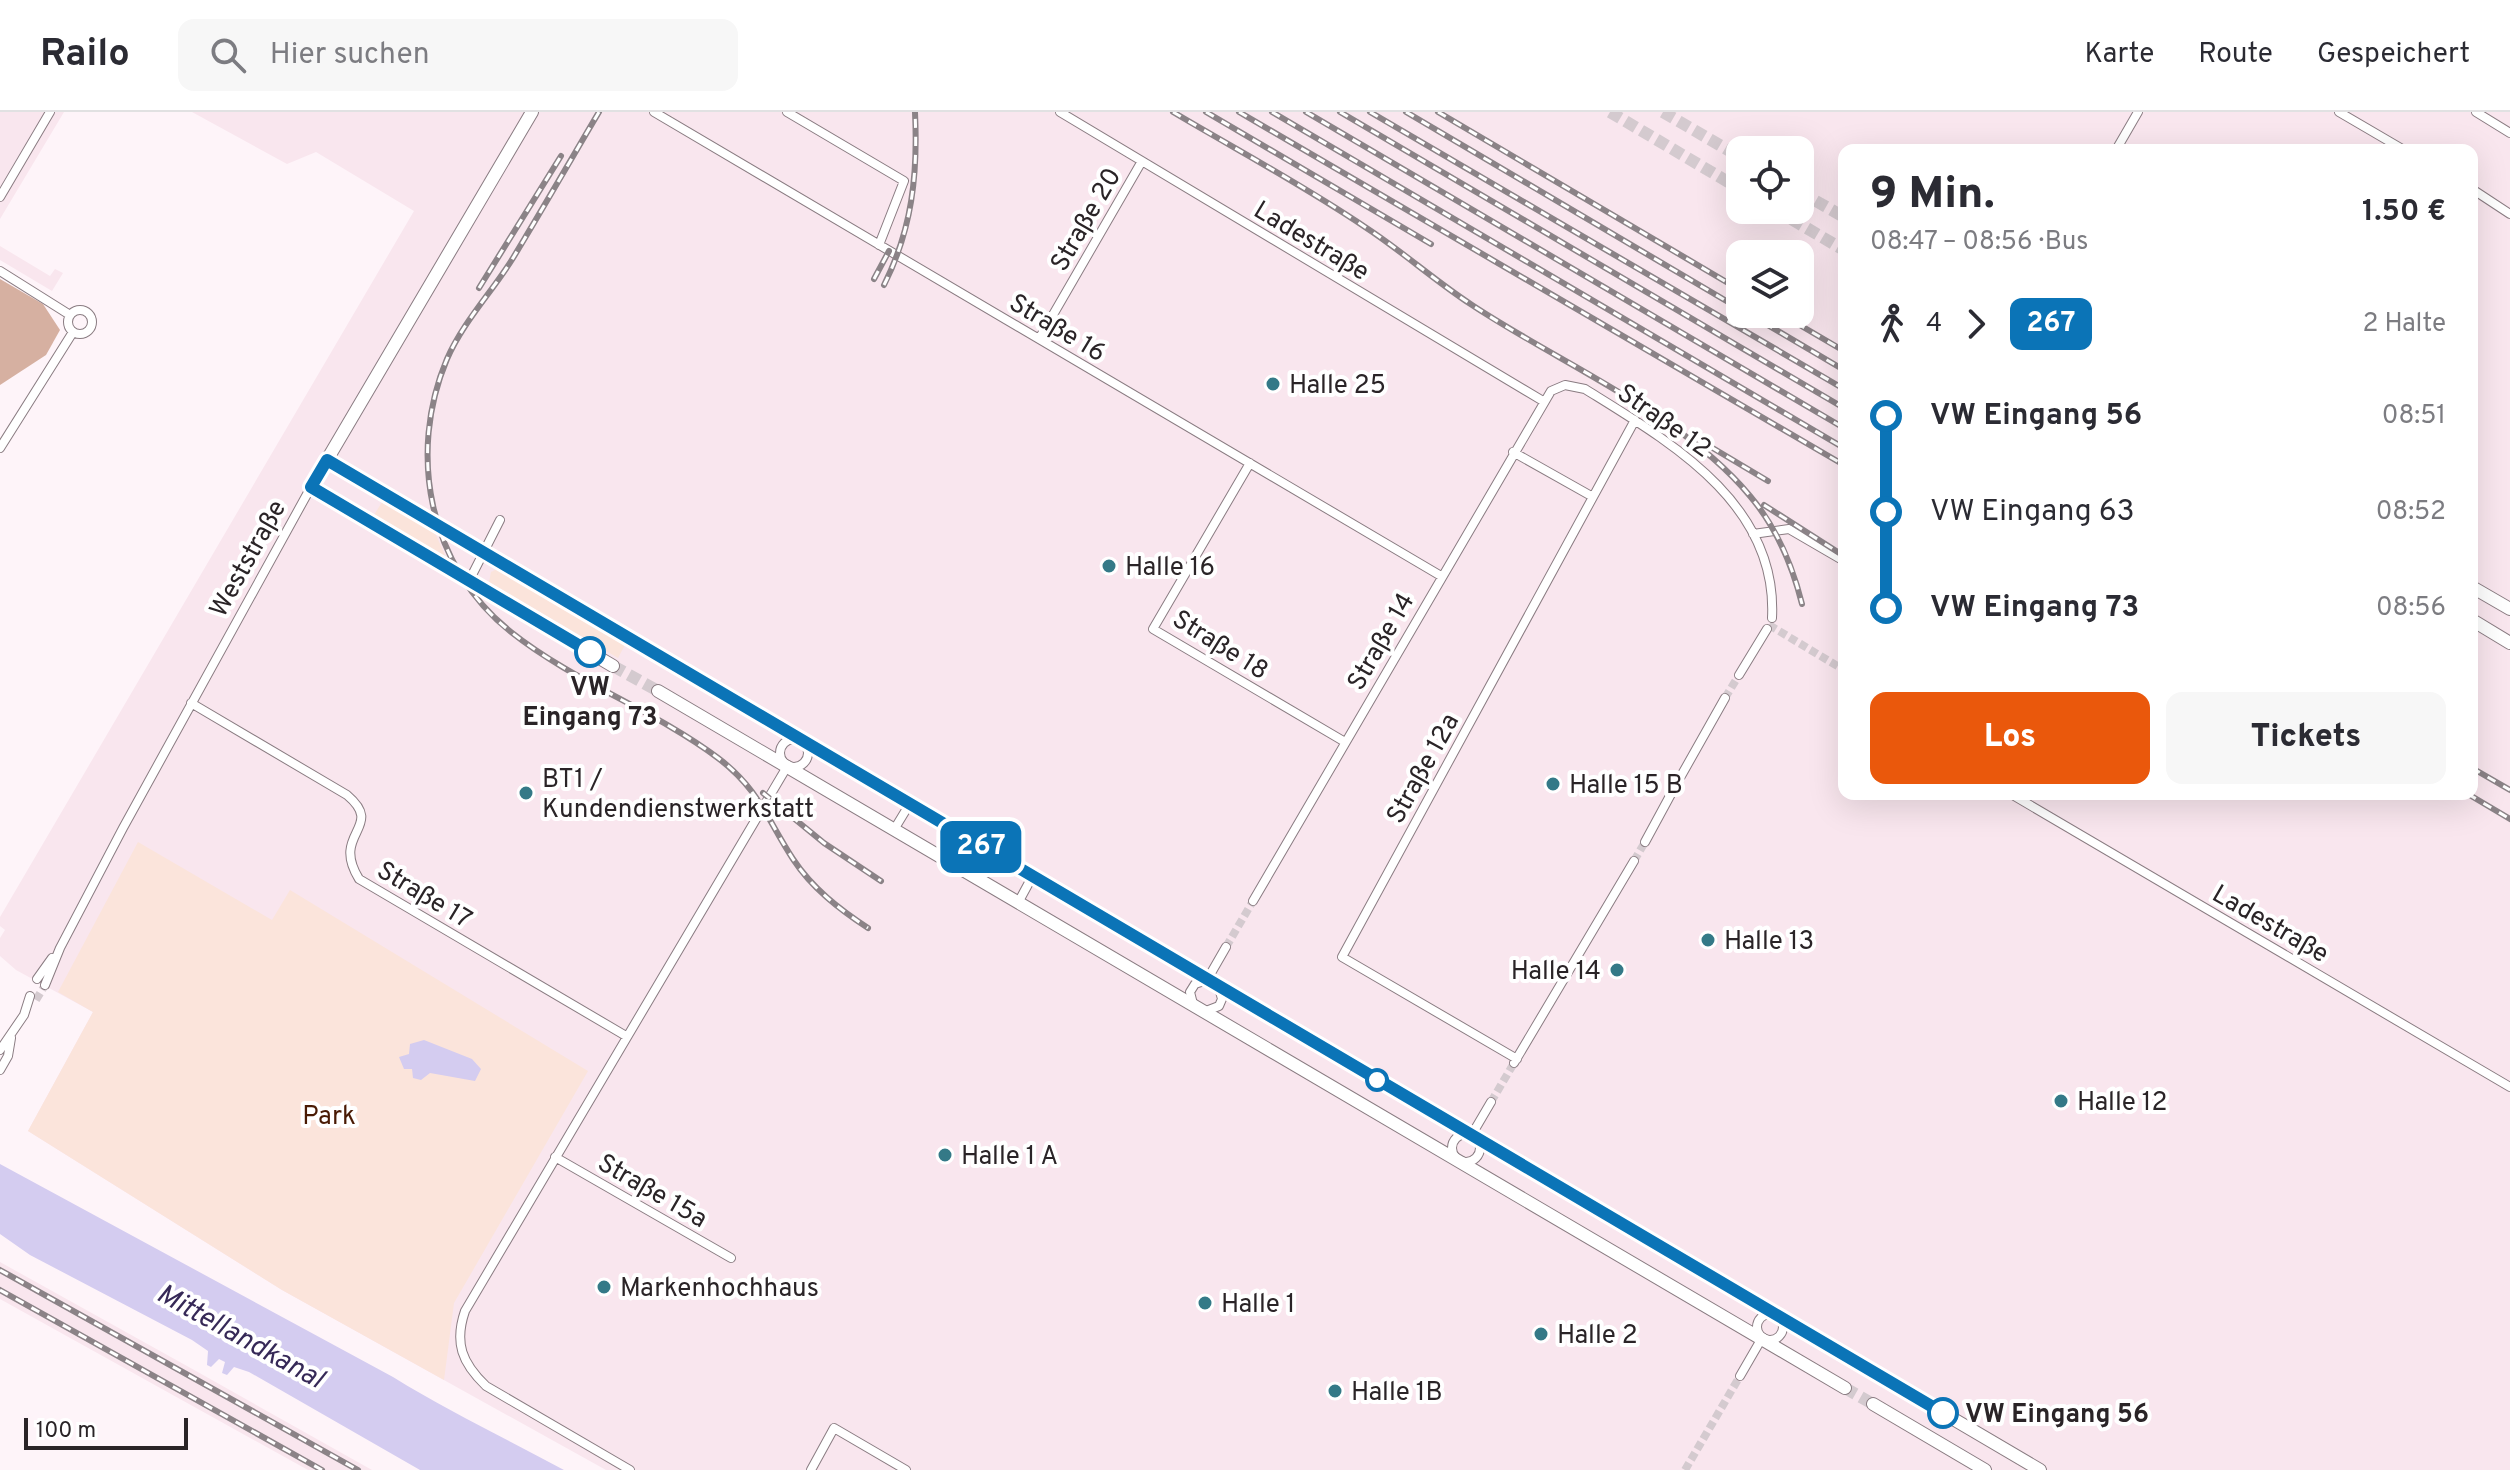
<!DOCTYPE html>
<html lang="de">
<head>
<meta charset="utf-8">
<style>
	body { margin:0; font-family:Overpass,sans-serif; background:#f7f7f7; color:#2b2b33; height:100vh; display:flex; flex-direction:column; font-size:30px; white-space:nowrap }
	* { box-sizing:border-box; margin:0 }
	p { font-size:26px; color:#7c7c81 }
	.icon { flex:none; width:44px; height:44px; fill:none; stroke:currentColor; stroke-width:2; stroke-linecap:round; stroke-linejoin:round }
	.map { position:relative; flex:1; overflow:hidden }
	.sheet { position:absolute; left:1838px; top:32px; width:640px; height:656px; display:flex; flex-direction:column; background:#fff; border-radius:16px; box-shadow:0 8px 32px #0002 }
	.sheet>* { flex:none }
	.badge { padding:0 16px; border-radius:12px; font-size:28px; line-height:52px }
	.controls { position:absolute; left:1726px; top:24px; display:grid; gap:16px }
	.controls a { display:grid; place-items:center; width:88px; height:88px; border-radius:16px; background:#fff; box-shadow:0 8px 32px #0002; font-size:40px }
	.scale { position:absolute; left:24px; bottom:20px; width:164px; box-sizing:border-box; padding-left:8px; border:4px solid #2a2427; border-top:0; font-size:22px; line-height:28px; white-space:nowrap; color:#2a2427; -webkit-text-stroke:6px #fff; paint-order:stroke }
	.map>.badge { position:absolute; translate:-50% -50%; box-shadow:0 0 0 4px #fff }
	.legs { display:flex; align-items:center; gap:12px; height:88px; padding:0 32px; font-size:26px }
	.legs p { margin-inline-start:auto }
	.summary { display:flex; align-items:center; justify-content:space-between; height:136px; padding:0 32px }
	h1 { font-size:44px; font-weight:800; line-height:60px }
	.cta { display:flex; gap:16px; margin-top:auto; padding:16px 32px }
	.cta a { flex:1; height:92px; border-radius:16px; background:#ea580c; color:#fff; font-size:32px; font-weight:800; line-height:92px; text-align:center }
	.cta a+a { background:#f7f7f7; color:#2b2b33 }
	ul { padding:0 32px; list-style:none }
	li { display:flex; align-items:center; gap:28px; height:96px; font-size:30px }
	li i { display:grid; place-items:center; width:12px; height:100%; margin:0 10px; background:currentColor }
	li i::after { content:''; width:20px; height:20px; margin:-10px; border:6px solid; border-radius:50%; background:#fff }
	li p { margin-inline-start:auto }
	li:first-child i { background:linear-gradient(#0000 50%,currentColor 0) }
	li:last-child i { background:linear-gradient(currentColor 50%,#0000 0) }
	header { display:flex; align-items:center; gap:48px; box-sizing:border-box; height:112px; padding:0 40px; background:#fff; border-bottom:2px solid #e1e1e2 }
	header strong { font-size:38px }
	nav { display:flex; gap:44px; margin-inline-start:auto; font-size:28px }
	.search { width:560px; height:72px; background:#f7f7f7; display:flex; align-items:center; gap:20px; box-sizing:border-box; padding:0 28px; border-radius:16px; color:#7c7c81; font-size:30px }
	.map>svg:first-child { display:block }
	.built { fill:#f9e6ee; fill-rule:evenodd }
	.green { fill:#fbe4db }
	.forest { fill:#d6b0a1 }
	.water { fill:#d4ccf0 }
	.lines { fill:none; stroke-linecap:round; stroke-linejoin:round }
	.street-tunnel { stroke:#d4cacf; stroke-width:8; stroke-dasharray:8 4; stroke-linecap:butt }
	.secondary-tunnel { stroke:#d4cacf; stroke-width:12; stroke-dasharray:12 6; stroke-linecap:butt }
	.street-casing { stroke:#8a7c82; stroke-width:10 }
	.secondary-casing { stroke:#8a7c82; stroke-width:14 }
	.street { stroke:#fff; stroke-width:8 }
	.secondary { stroke:#fff; stroke-width:12 }
	.rail-casing { stroke:#8b8387; stroke-width:6 }
	.rail { stroke:#fff; stroke-width:3; stroke-dasharray:9; stroke-linecap:butt }
	.line-1-casing { stroke:#fff; stroke-width:18 }
	.line-1 { stroke:#0b74b7; stroke-width:12 }
	.poi-dot { fill:#347987; stroke:#fff; stroke-width:3 }
	.stop-1-dot { fill:#fff; stroke:#0b74b7; stroke-width:4 }
	.labels { text-anchor:middle; stroke-width:8; stroke-linejoin:round; paint-order:stroke }
	.street-label { font-size:26px; fill:#2a2427; stroke:#fff }
	.poi-label { font-size:26px; fill:#2a2427; stroke:#fff; text-anchor:start }
	.stop-label { font-size:26px; font-weight:bold; fill:#2a2427; stroke:#fff }
	.park-label { font-size:26px; fill:#491a04; stroke:#fff }
	.water-label { font-size:28px; font-style:italic; fill:#362957; stroke:#fff }
</style>
</head>
<body>
<header>
<strong>Railo</strong>
<div class="search"><svg class="icon" aria-label="search" viewBox="0 0 24 24"><circle cx="10" cy="10" r="6"/><path d="M15 15l6 6"/></svg>Hier suchen</div>
<nav><a>Karte</a><a>Route</a><a>Gespeichert</a></nav>
</header>
<div class="map">
<svg width="2510" height="1358" viewBox="0 0 2510 1358">
	<rect width="100%" height="100%" fill="#fef4f9"/>
	<!-- built -->
	<path class="built" d="M0 0H64L0 107Z
		M192 0H2510V1358H606L282 1178 28 1019 93 900 16 858 0 844V826L5 818 0 814V805L414 99 316 40 287 52ZM1740 38H1800V98H1740ZM1844 38H2472V682H1844ZM1740 142H1800V202H1740Z
		M0 134 50 164 55 157 63 161 52 179 0 148Z
		M0 1150 196 1259 372 1358H308L0 1187Z"/>
	<!-- green -->
	<path class="green" d="M382 390 435 421 446 445 374 403Z
		M497 457 625 533 618 546 489 470 491 460Z
		M138 730 272 808 290 778 588 959 454 1191 444 1268 282 1178 28 1019 93 900 58 880Z"/>
	<!-- forest -->
	<path class="forest" d="M0 167 43 192 60 218 46 243 0 273Z"/>
	<!-- water -->
	<path class="water" d="M424 928 472 947 481 957 475 969 430 961 421 968 413 966 412 957H404L399 945 409 942 410 932Z
		M0 1052 393 1265C448 1299 507 1327 564 1358H420L249 1260 234 1255 227 1263 222 1261 225 1250 219 1247 211 1255 207 1253 208 1239 192 1228 30 1143 0 1122Z"/>
	<g class="lines">
		<!-- street-tunnel -->
		<path class="street-tunnel" d="M1769 513 1844 558
			M1725 586 1739 563
			M1671 682 1681 664
			M1634 749 1645 730
			M1226 835 1253 789
			M36 888 45 873
			M1491 990 1514 951
			M1685 1358 1740 1264"/>
		<!-- secondary-tunnel -->
		<path class="secondary-tunnel" d="M1610 0 1740 77
			M1663 0 1740 45
			M1800 80 1844 105
			M1776 98 1844 138
			M629 527 672 553
			M613 554 658 579
			M1859 1252 1887 1268
			M1845 1276 1873 1292"/>
		<!-- street casing -->
		<g class="street-casing">
			<path id="street" d="M654 0 1441 464
				M787 0 904 69 879 133
				M1060 0 1543 289
				M2339 0 2404 38
				M2476 0 2510 21
				M2116 38 2138 0
				M2472 77 2510 102
				M0 85 50 0
				M0 159 70 203
				M68 210a12 12 0 1 1 24 0a12 12 0 1 1-24 0Z
				M1039 227 1142 49
				M0 336 73 220
				M1513 340 1593 385
				M1250 351 1153 517 1345 630
				M1753 422 1789 417 1844 449
				M469 469 500 408
				M1739 563 1767 517
				M191 591 347 683C386 716 330 720 359 767L626 924
				M780 641a14 14 0 1 1 28 0a14 14 0 1 1-28 0Z
				M1681 664 1725 586
				M2011 682 2510 975
				M895 716 909 693
				M1645 730 1671 682
				M1019 789 1032 765
				M1253 789 1551 279 1565 273 1585 277C1670 330 1778 391 1772 506
				M37 867 52 846
				M45 873 60 836 123 716 311 375
				M1193 892 1190 880 1195 872 1207 868 1226 835
				M1206 899 1219 894 1222 887 1219 876
				M0 938 24 903 30 884
				M1517 947 1342 845 1635 308
				M1514 951 1634 749
				M0 958 8 944 11 926
				M1452 1036a14 14 0 1 1 28 0a14 14 0 1 1-28 0Z
				M1471 1024 1491 990
				M555 1045 731 1146
				M1757 1215a13 13 0 1 1 26 0a13 13 0 1 1-26 0Z
				M1740 1264 1762 1226
				M630 1358 486 1274C462 1251 454 1231 465 1199L788 653
				M811 1358 834 1316 906 1358"/>
		</g>
		<!-- secondary casing -->
		<g class="secondary-casing">
			<path id="secondary" d="M532 0 311 375 613 554
				M327 348 629 527
				M2472 475 2510 497
				M2472 508 2510 531
				M672 553 1859 1252
				M658 579 1845 1276
				M1887 1268 2040 1358
				M1873 1292 1985 1358"/>
		</g>
		<!-- street -->
		<use href="#street" class="street"/>
		<!-- secondary -->
		<use href="#secondary" class="secondary"/>
		<!-- rail casing -->
		<g class="rail-casing">
			<path id="rail" d="M599 0C570 49 542 98 513 146 492 180 463 210 447 247 407 342 429 455 511 520 574 570 654 598 718 646 759 677 767 707 793 747 812 776 839 797 868 816
				M1173 0C1237 38 1303 73 1365 115 1402 139 1435 169 1472 193 1561 252 1682 302 1750 384 1777 416 1792 452 1802 492
				M1206 0 1431 132
				M1239 0 1844 353
				M1272 0 1844 336
				M1306 0 1844 316
				M1340 0 1844 296
				M1370 0 1844 277
				M1406 0 1740 197
				M1438 0 1740 178
				M874 167 889 139
				M884 173C912 117 918 63 915 0
				M479 176 561 44
				M1749 202 1844 258
				M1781 202 1844 239
				M1711 335 1768 369
				M1764 393 1844 444
				M2472 656 2510 678
				M763 681 824 731 881 769
				M2468 682 2510 707
				M0 1158 358 1358
				M0 1178 322 1358"/>
		</g>
		<!-- rail -->
		<use href="#rail" class="rail"/>
	</g>
	<g class="lines">
		<!-- line-1 casing -->
		<g class="line-1-casing">
			<path id="line-1" d="M590 540 311 375 327 348 1943 1301"/>
		</g>
		<!-- line-1 -->
		<use href="#line-1" class="line-1"/>
	</g>
	<!-- markers -->
	<g class="poi-dot">
		<circle cx="1273" cy="272" r="8"/>
		<circle cx="1109" cy="454" r="8"/>
		<circle cx="1553" cy="672" r="8"/>
		<circle cx="526" cy="681" r="8"/>
		<circle cx="1708" cy="828" r="8"/>
		<circle cx="1617" cy="858" r="8"/>
		<circle cx="2061" cy="989" r="8"/>
		<circle cx="945" cy="1043" r="8"/>
		<circle cx="604" cy="1175" r="8"/>
		<circle cx="1205" cy="1191" r="8"/>
		<circle cx="1541" cy="1222" r="8"/>
		<circle cx="1335" cy="1279" r="8"/>
	</g>
	<g class="stop-1-dot">
		<circle cx="590" cy="540" r="14"/>
		<circle cx="1377" cy="968" r="10"/>
		<circle cx="1943" cy="1301" r="14"/>
	</g>
	<g class="labels">
		<!-- street labels -->
		<g class="street-label">
			<text transform="translate(1085 107) rotate(-60)" y="9">Straße 20</text>
			<text transform="translate(1312 128) rotate(31)" y="9">Ladestraße</text>
			<text transform="translate(1058 215) rotate(31)" y="9">Straße 16</text>
			<text transform="translate(1665 308) rotate(35)" y="9">Straße 12</text>
			<text transform="translate(247 446) rotate(-61)" y="9">Weststraße</text>
			<text transform="translate(1380 529) rotate(-60)" y="9">Straße 14</text>
			<text transform="translate(1221 532) rotate(32)" y="9">Straße 18</text>
			<text transform="translate(1422 656) rotate(-61)" y="9">Straße 12a</text>
			<text transform="translate(425 782) rotate(31)" y="9">Straße 17</text>
			<text transform="translate(2271 811) rotate(30)" y="9">Ladestraße</text>
			<text transform="translate(653 1078) rotate(30)" y="9">Straße 15a</text>
		</g>
		<!-- poi labels -->
		<g class="poi-label">
			<text x="1289" y="281">Halle 25</text>
			<text x="1125" y="463">Halle 16</text>
			<text x="542" y="675">BT1 /<tspan x="542" dy="30">Kundendienstwerkstatt</tspan></text>
			<text x="1569" y="681">Halle 15 B</text>
			<text x="1724" y="837">Halle 13</text>
			<text x="1601" y="867" text-anchor="end">Halle 14</text>
			<text x="2077" y="998">Halle 12</text>
			<text x="961" y="1052">Halle 1 A</text>
			<text x="620" y="1184">Markenhochhaus</text>
			<text x="1221" y="1200">Halle 1</text>
			<text x="1557" y="1231">Halle 2</text>
			<text x="1351" y="1288">Halle 1B</text>
		</g>
		<!-- stop labels -->
		<g class="stop-label">
			<text x="590" y="583">VW<tspan x="590" dy="30">Eingang 73</tspan></text>
			<text x="1965" y="1310" text-anchor="start">VW Eingang 56</text>
		</g>
		<!-- park labels -->
		<g class="park-label">
			<text x="329" y="1012">Park</text>
		</g>
		<!-- water labels -->
		<g class="water-label">
			<text transform="translate(241 1223) rotate(29)" y="10">Mittellandkanal</text>
		</g>
	</g>
</svg>
<div class="controls">
<a><svg class="icon" aria-label="locate" viewBox="0 0 24 24"><circle cx="12" cy="12" r="6"/><path d="M12 2v4M12 18v4M2 12h4M18 12h4"/></svg></a>
<a><svg class="icon" aria-label="layers" viewBox="0 0 24 24"><path d="M12 4l9 5-9 5-9-5zM3 14l9 5 9-5"/></svg></a>
</div>
<div class="scale">100 m</div>
<b class="badge" style="left:981px;top:735px;background:#0b74b7;color:#fff">267</b>
<section class="sheet">
<div class="summary"><div><h1>9 Min.</h1><p>08:47 – 08:56 · Bus</p></div><b>1.50 €</b></div>
<div class="legs"><svg class="icon" aria-label="walk" viewBox="0 0 24 24"><circle cx="13" cy="4" r="2"/><path d="M13 8l-2 6 4 7M11 14l-3 7M7 12l3-4h3l4 4"/></svg>4<svg class="icon" aria-label="forward" viewBox="0 0 24 24"><path d="M9 5l7 7-7 7"/></svg><b class="badge" style="background:#0b74b7;color:#fff">267</b><p>2 Halte</p></div>
<ul>
<li><i style="color:#0b74b7"></i><b>VW Eingang 56</b><p>08:51</p></li>
<li><i style="color:#0b74b7"></i><span>VW Eingang 63</span><p>08:52</p></li>
<li><i style="color:#0b74b7"></i><b>VW Eingang 73</b><p>08:56</p></li>
</ul>
<div class="cta"><a>Los</a><a>Tickets</a></div>
</section>
</div>
</body>
</html>
